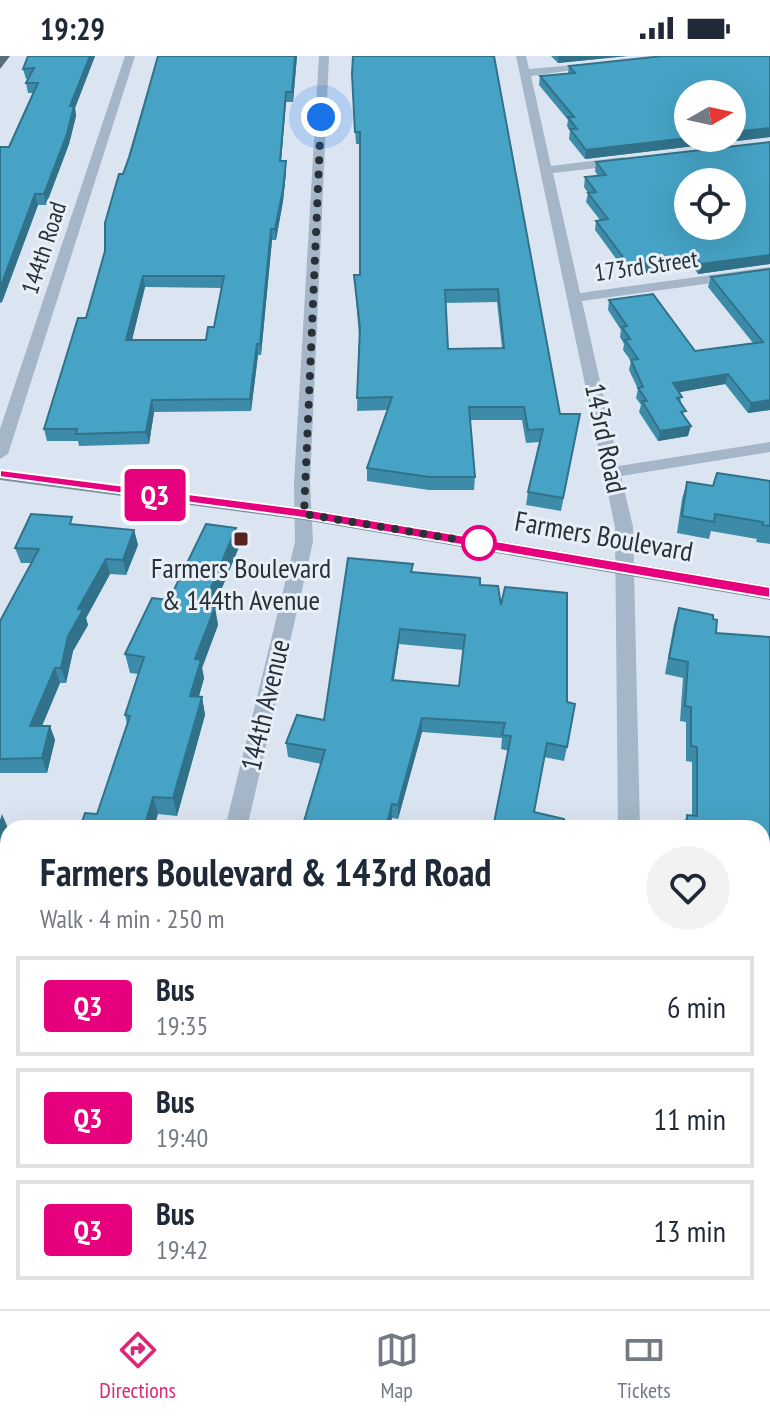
<!DOCTYPE html>
<html lang="en">
<head>
<meta charset="utf-8">
<style>
	body { margin:0; font-family:"PT Sans Narrow",sans-serif; background:#f2f2f3; color:#1f2937; height:100vh; display:flex; flex-direction:column; font-size:30px; white-space:nowrap }
	* { box-sizing:border-box; margin:0 }
	p { font-size:26px; color:#747a83 }
	.icon { flex:none; width:44px; height:44px; fill:none; stroke:currentColor; stroke-width:2; stroke-linecap:round; stroke-linejoin:round }
	.map { position:relative; flex:1; overflow:hidden }
	.sheet { position:absolute; left:0px; top:764px; width:770px; height:490px; display:flex; flex-direction:column; background:#fff; border-radius:24px 24px 0 0; box-shadow:0 8px 32px #0002 }
	.sheet>* { flex:none }
	.badge { padding:0 16px; border-radius:6px; font-size:28px; line-height:52px }
	.needle { width:52px; rotate:81deg }
	.fabs { position:absolute; left:674px; top:24px; display:grid; gap:16px }
	.fabs a { display:grid; place-items:center; width:72px; height:72px; border-radius:50%; background:#fff; box-shadow:0 8px 32px #0002; font-size:40px }
	.you { position:absolute; width:40px; height:40px; margin:-20px; border:6px solid #fff; border-radius:50%; background:#1a73e8; box-shadow:0 0 0 12px #1a73e833 }
	.map>.badge { position:absolute; translate:-50% -50%; box-shadow:0 0 0 4px #fff }
	.round { display:grid; place-items:center; flex:none; width:84px; height:84px; border-radius:42px; background:#f2f2f3 }
	.headline { display:flex; align-items:center; justify-content:space-between; height:136px; padding:0 40px }
	h1 { font-size:38px; font-weight:700; line-height:60px }
	ul { padding:0; list-style:none }
	li { display:flex; align-items:center; gap:24px; height:100px; margin:0 16px 12px; padding:0 24px; border:4px solid #e0e1e3; border-radius:0px }
	li div { flex:1 }
	li b { display:block; font-size:30px }
	li em { font-style:normal }
	li .badge { min-width:88px; font-weight:700; text-align:center }
	.status { display:flex; justify-content:space-between; align-items:center; height:56px; padding:0 40px; background:#fff; direction:ltr }
	.status svg { height:22px; fill:currentColor }
	.dock { display:flex; justify-content:space-around; align-items:center; height:112px; border-top:2px solid #e0e1e3; background:#fff; font-size:22px; color:#747a83 }
	.dock a { display:grid; justify-items:center; gap:4px }
	.dock .on { color:#db2777 }
	.map>svg:first-child { display:block }
	.lines { fill:none; stroke-linecap:round; stroke-linejoin:round }
	.minor { fill:#a4b6c7; fill-rule:evenodd }
	.secondary { fill:#798f9d; fill-rule:evenodd }
	.primary { fill:#596d78; fill-rule:evenodd }
	.wall { fill:#3c8ca9; fill-rule:evenodd }
	.shaded-wall { fill:#31728a }
	.building { fill:#46a3c5; stroke:#31728a; stroke-width:2; fill-rule:evenodd }
	.line { fill:#e6007e; stroke:#fff; stroke-width:2 }
	.walk { stroke:#283136; stroke-width:8; stroke-dasharray:0 14.4 }
	.poi-dot { fill:#57231e; stroke:#e7eff9; stroke-width:3 }
	.stop-dot { fill:#fff; stroke:#e6007e; stroke-width:4 }
	.labels { text-anchor:middle; stroke-width:6; stroke-linejoin:round; paint-order:stroke }
	.far-street-label { font-size:24px; fill:#283136; stroke:#e7eff9 }
	.street-label { font-size:28px; fill:#283136; stroke:#e7eff9 }
	.poi-label { font-size:28px; fill:#283136; stroke:#e7eff9 }
</style>
</head>
<body>
<div class="status"><b>19:29</b><svg viewBox="0 0 49 12"><path d="M0 12V9h3v3zM5 12V6h3v6zM10 12V3h3v9zM15 12V0h3v12zM26 1h20v11H26zM47 4h2v5h-2z"/></svg></div>
<div class="map">
<svg width="770" height="1253" viewBox="0 0 770 1253">
	<rect width="100%" height="100%" fill="#dbe5f2"/>
	<g class="lines">
		<!-- minor -->
		<path class="minor" d="M125 0H135L8 398 0 403V373Z
			M319 0H329L310 426 313 486 247 772H225L295 486 294 426Z
			M516 0H526L529 13 596 7 601 10 531 20 551 110 623 101 629 105 623 109 553 117 580 237 770 211V219L582 245 619 410 770 386V396L621 420 633 471 640 772H618L615 471Z
			M115 1246H145L144 1253H114Z
			M459 1246H521L524 1253H462Z
			M624 1246H654V1253H624Z"/>
		<!-- secondary -->
		<path class="secondary" d="M0 414 304 452 770 530V544L304 464 0 424Z"/>
		<!-- primary -->
		<path class="primary" d="M0 0H10L0 13Z"/>
	</g>
	<!-- wall -->
	<path class="wall" d="M28 0H95L75 52 76 60 69 88 46 149H38L2 246 33 37H28L26 27 28 22 26 23 23 13Z
		M158 0H297L293 46H286L281 105 286 116 283 145 276 184H272L261 299H258L251 355 154 356 149 388 79 390 78 385H47L44 373 86 262 105 195 123 118ZM145 231 222 232 214 271 206 284H132Z
		M494 0 560 358H580L561 455 526 449 528 436 540 386 526 387 522 364H470L475 421 474 434H429L367 425V412L387 354 357 355 359 280 354 219H360V88H356L352 30ZM497 246 502 292 448 293 445 247Z
		M551 0H627L558 7Z
		M770 0V81L585 103 569 83 570 75 567 70 568 64 539 29 540 20 568 17 569 10Z
		M770 86V208L698 218 693 211 628 219 595 174 596 165 600 164 586 146 588 137 584 131 585 121 598 120 595 115 596 106Z
		M770 213V354L748 357 725 328 679 336 688 380 658 385 639 356 641 349 636 342 638 333 629 314 631 305 623 294 624 288 620 281 621 274 608 254 609 244 695 295 753 287 708 231 711 221Z
		M770 425V488L756 486 757 483 711 475 709 483 677 477 682 443 687 426 713 430Z
		M74 468 134 474 138 489 126 519 110 518 86 562 88 569 73 595 66 627H60L42 670H50L55 684 47 717H0V565L31 507H21L15 492Z
		M236 472 239 491 214 551 218 569 202 612 204 622 199 640 202 641 205 659 177 760 158 758H97L127 668 125 659 138 618 130 617 125 598 169 544Z
		M412 516 480 529 501 549 567 691 564 705 544 701 493 772 509 695 501 693 502 682 422 676 398 763 392 762 390 772H302L321 708 288 701 286 687 324 664ZM399 588 463 594 459 630 394 624Z
		M679 552 713 563 716 577 770 581V1015L762 1014V772H682L687 759H692V706L686 705V666L680 665 683 622 665 618 674 568Z
		M0 836H8V904L0 903Z
		M8 944V1104H0V965Z
		M762 1113 770 1114V1216L762 1215Z"/>
	<!-- shaded-wall -->
	<path class="shaded-wall" d="M90 0H95L75 52 76 60 69 88 46 149 44 138 70 50Z
		M295 0H297L293 46 292 36Z
		M558 0H627L558 7Z
		M286 36V46L280 116V105Z
		M770 72V81L585 103 586 94 688 82H732V76Z
		M286 105V116L283 145 276 184 275 173Z
		M35 138 38 149 2 246 0 247V232Z
		M271 173 272 184 261 299 260 288Z
		M770 199V208L698 218 701 208Z
		M695 201 693 211 628 219 629 209Z
		M143 220 145 231 129 296 126 284Z
		M257 288 258 299 251 355 250 343Z
		M728 318 725 328 670 338 673 327Z
		M152 344 154 356 149 388 146 376Z
		M770 344V354L748 357 751 347Z
		M691 370 688 380 658 385 660 375Z
		M236 472 239 491 207 568 204 549Z
		M134 474 138 489 126 519 123 504Z
		M106 503 110 518 86 562 88 569 73 595 66 627 61 612 68 580 78 553Z
		M215 551 218 569 202 612 204 622 194 658 190 640 195 603Z
		M400 573 399 588 391 639 392 624Z
		M55 612 60 627 36 684 30 670Z
		M202 641 205 659 177 760 173 742Z
		M422 662V676L398 763V749Z
		M50 670 55 684 47 717 42 702Z
		M153 741 158 758 154 772H144Z
		M392 748V762L390 772H386Z
		M2 758 8 772V781L0 802V764Z
		M5 1166 8 1169 7 1203 8 1204V1238L4 1253H0V1184Z"/>
	<!-- building -->
	<path class="building" d="M28 0H90L70 50H74L67 78 44 138H35L0 232V91H9L38 27H26L34 12 23 13Z
		M158 0H295L292 36H286L280 105H286L283 134 275 173H271L260 288H257L250 343 152 344 146 376 76 378 77 373H44L78 262H86L105 195V167L119 118H123L130 99ZM143 220H224L214 271H208L206 284H126Z
		M353 0H494L560 358H580L563 442 528 436 543 373 528 374 524 351H469L475 421H429L367 412 392 341 357 342 360 272 354 219H360V76H355L352 18ZM498 233 504 292 448 293 445 234Z
		M663 0H770V72L732 76V38H688V82L586 94 570 73H577L568 61H574L540 20 575 17 569 10Z
		M770 86V199L701 208 695 201 629 209 596 165 608 163 588 137 596 136 585 121 606 119 596 106ZM688 126H732V170H688Z
		M770 213V344L751 347 728 318 673 327 682 341 677 342 686 355 681 356 691 370 660 375 642 345H647L638 332 643 331 631 304 638 303 625 284 630 283 622 271 627 270 609 244 653 238 695 295 763 286 711 221Z
		M717 417 770 425V470L762 469 763 466 715 458 714 466 682 460 687 426 713 430Z
		M31 458 72 461 70 468 134 474 123 504 106 503 78 553 83 554 68 580 61 612H55L30 670H50L42 702 0 703V565L39 493 15 492Z
		M206 468 236 472 204 549 215 551 195 603 201 604 190 640 202 641 173 742 153 741 144 772H80L85 757 97 758 130 660 125 659 144 601 125 598 152 542 169 544Z
		M348 502 413 508 411 516 480 522V529L498 530 501 549 505 531 567 537V646L575 648 567 691 547 687 534 756 564 763 563 772H493L511 680 502 679 505 667 422 662 398 749 392 748 386 772H302L325 694 286 687 297 659 324 664ZM400 573 465 579 459 630 392 624Z
		M679 552 713 559V563L717 564 716 577 770 581V1002L762 1001V772H687V759L697 760V691L691 690V651L685 650 688 606 669 602Z
		M0 836H8V889L0 888Z
		M8 944V1093L0 1092V965Z
		M762 1113 770 1114V1201H762Z
		M0 1165 5 1166 0 1184Z
		M0 1202H6L0 1224Z"/>
	<!-- line -->
	<path class="line" d="M0 414 304 453 770 531V542L304 462 0 421Z"/>
	<g class="lines">
		<!-- walk -->
		<path class="walk" d="M321 61 304 458 479 487"/>
	</g>
	<!-- markers -->
	<rect class="poi-dot" x="233" y="475" width="16" height="16" rx="4"/>
	<circle class="stop-dot" cx="479" cy="487" r="16"/>
	<g class="labels">
		<!-- far-street labels -->
		<g class="far-street-label">
			<text transform="translate(44 192) rotate(-72)" y="8">144th Road</text>
			<text transform="translate(646 210) rotate(-8)" y="8">173rd Street</text>
		</g>
		<!-- street labels -->
		<g class="street-label">
			<text transform="translate(606 382) rotate(78)" y="10">143rd Road</text>
			<text transform="translate(604 480) rotate(10)" y="10">Farmers Boulevard</text>
			<text transform="translate(265 649) rotate(-77)" y="10">144th Avenue</text>
		</g>
		<!-- poi labels -->
		<g class="poi-label">
			<text x="241" y="522">Farmers Boulevard<tspan x="241" dy="32">&amp; 144th Avenue</tspan></text>
		</g>
	</g>
</svg>
<div class="fabs">
<a><svg class="needle" viewBox="-14 -14 28 28"><path d="M0-13l5 13h-10z" fill="#e53935"/><path d="M0 13l5-13h-10z" fill="#747a83"/></svg></a>
<a><svg class="icon" aria-label="locate" viewBox="0 0 24 24"><circle cx="12" cy="12" r="6"/><path d="M12 2v4M12 18v4M2 12h4M18 12h4"/></svg></a>
</div>
<div class="you" style="left:321px;top:61px"></div>
<b class="badge" style="left:155px;top:439px;background:#e6007e;color:#fff">Q3</b>
<section class="sheet">
<div class="headline"><div><h1>Farmers Boulevard &amp; 143rd Road</h1><p>Walk · 4 min · 250 m</p></div><a class="round"><svg class="icon" aria-label="heart" viewBox="0 0 24 24"><path d="M12 20l-8-8c-3-5 5-10 8-4 3-6 11-1 8 4z"/></svg></a></div>
<ul>
<li><span class="badge" style="background:#e6007e;color:#fff">Q3</span><div><b>Bus</b><p>19:35</p></div><em>6 min</em></li>
<li><span class="badge" style="background:#e6007e;color:#fff">Q3</span><div><b>Bus</b><p>19:40</p></div><em>11 min</em></li>
<li><span class="badge" style="background:#e6007e;color:#fff">Q3</span><div><b>Bus</b><p>19:42</p></div><em>13 min</em></li>
</ul>
</section>
</div>
<nav class="dock">
<a class="on"><svg class="icon" aria-label="directions" viewBox="0 0 24 24"><path d="M12 3l9 9-9 9-9-9zM9 14v-3h6M13 9l2 2-2 2"/></svg>Directions</a>
<a><svg class="icon" aria-label="map" viewBox="0 0 24 24"><path d="M3 6l6-2 6 2 6-2v14l-6 2-6-2-6 2zM9 4v14M15 6v14"/></svg>Map</a>
<a><svg class="icon" aria-label="tickets" viewBox="0 0 24 24"><path d="M3 7h18v10H3zM15 7v10"/></svg>Tickets</a>
</nav>
</body>
</html>
